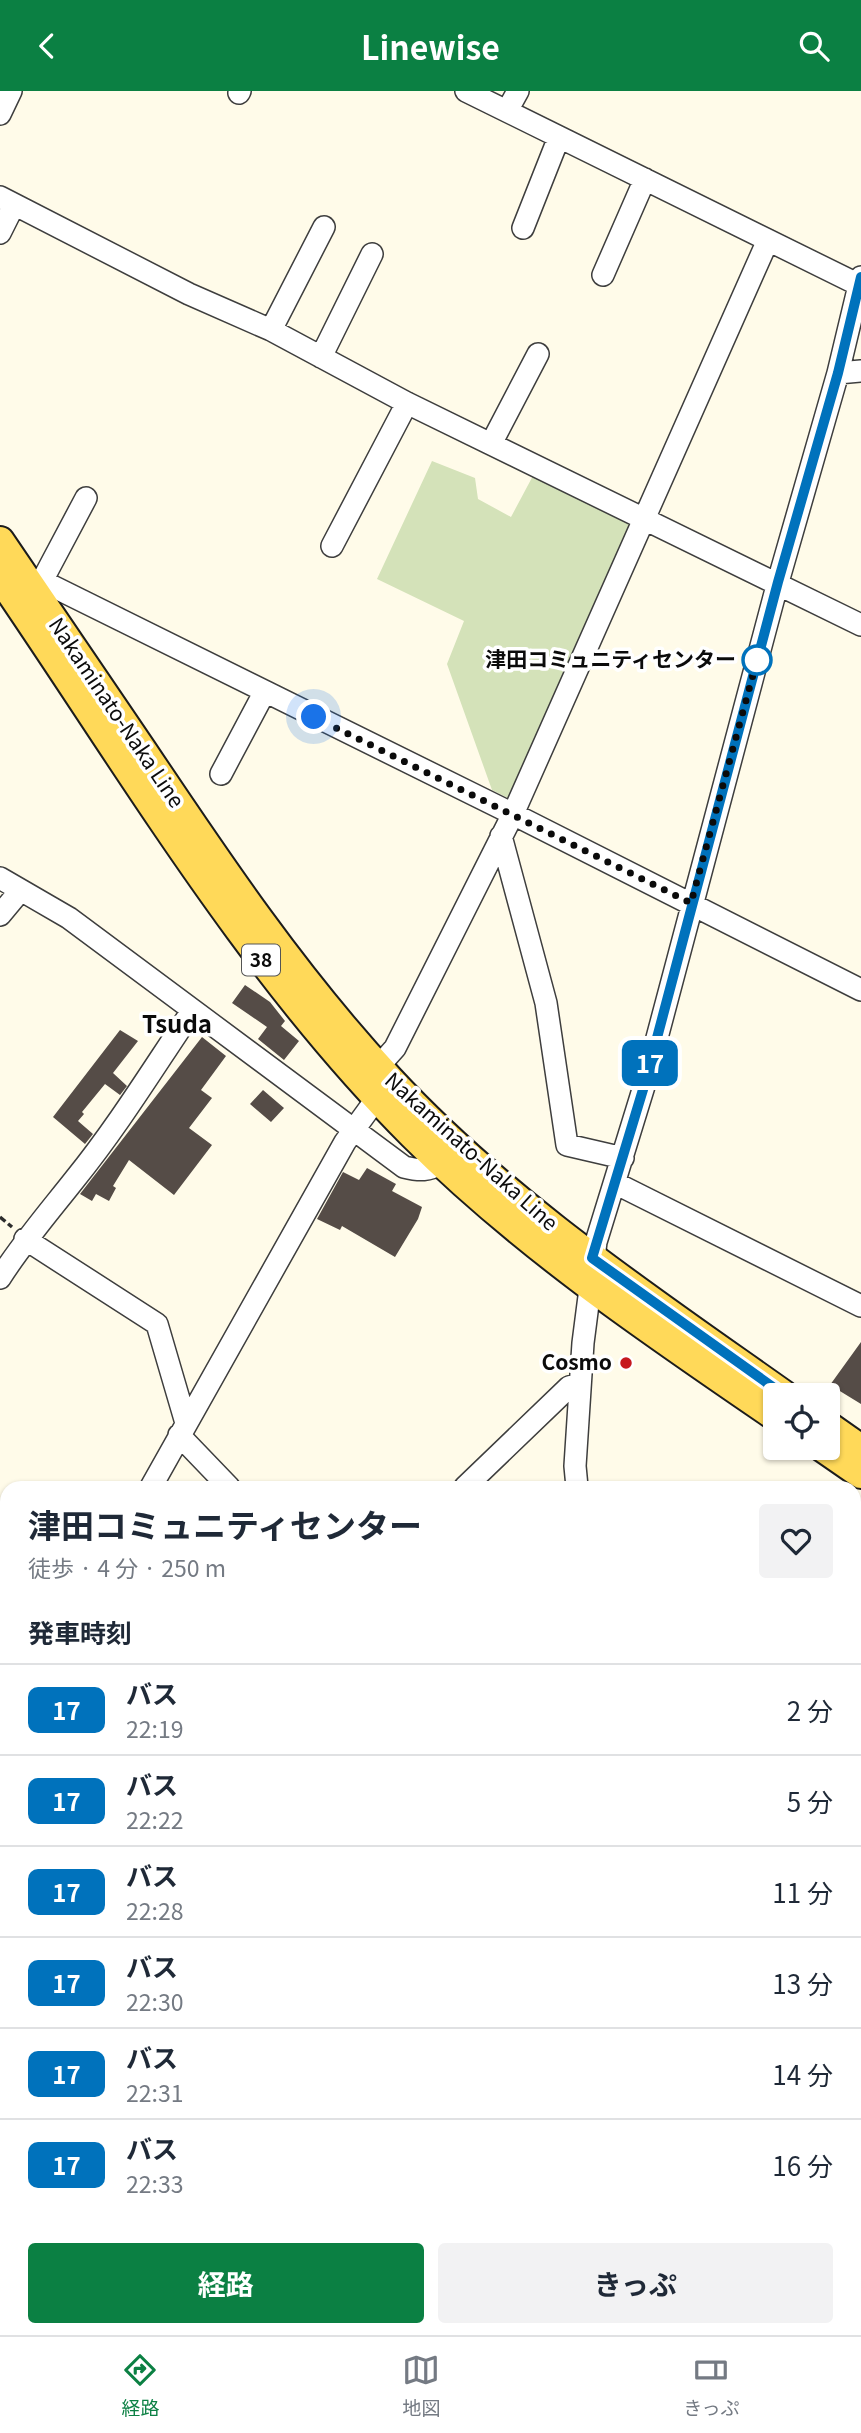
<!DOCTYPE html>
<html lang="ja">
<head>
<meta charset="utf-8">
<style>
	body { margin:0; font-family:Georgia,"Noto Sans JP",serif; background:#f2f2f3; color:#1f2937; height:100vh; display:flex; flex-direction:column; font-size:26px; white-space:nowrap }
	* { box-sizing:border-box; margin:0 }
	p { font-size:23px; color:#747a83 }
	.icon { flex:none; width:38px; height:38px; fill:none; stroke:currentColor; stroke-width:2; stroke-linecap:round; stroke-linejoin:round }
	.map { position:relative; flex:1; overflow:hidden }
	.panel { position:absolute; left:0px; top:1390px; width:861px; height:856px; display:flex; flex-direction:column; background:#fff; border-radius:21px 21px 0 0; box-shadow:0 2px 5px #0004 }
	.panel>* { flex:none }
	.badge { padding:0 14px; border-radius:10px; font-size:24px; line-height:46px }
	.tools { position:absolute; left:763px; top:1292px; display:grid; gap:14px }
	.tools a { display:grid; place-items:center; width:77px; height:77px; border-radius:7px; background:#fff; box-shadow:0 2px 5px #0004; font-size:35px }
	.you { position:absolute; width:35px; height:35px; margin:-18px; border:5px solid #fff; border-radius:50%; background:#1a73e8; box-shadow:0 0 0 10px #1a73e833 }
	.map>.badge { position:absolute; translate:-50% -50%; box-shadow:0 0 0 4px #fff }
	h2 { padding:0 28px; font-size:26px; line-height:63px }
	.round { display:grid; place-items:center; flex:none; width:74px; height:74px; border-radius:7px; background:#f2f2f3 }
	.head { display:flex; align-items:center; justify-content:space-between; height:119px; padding:0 28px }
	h1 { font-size:33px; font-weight:700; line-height:52px }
	.action { display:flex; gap:14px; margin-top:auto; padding:14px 28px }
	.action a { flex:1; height:80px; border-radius:7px; background:#0b8043; color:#fff; font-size:28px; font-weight:700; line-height:80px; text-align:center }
	.action a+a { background:#f2f2f3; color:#1f2937 }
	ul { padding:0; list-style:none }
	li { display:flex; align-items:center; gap:21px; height:91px; padding:0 28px; border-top:2px solid #e0e1e3 }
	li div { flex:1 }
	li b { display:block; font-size:26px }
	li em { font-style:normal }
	li .badge { min-width:77px; font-weight:700; text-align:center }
	header { display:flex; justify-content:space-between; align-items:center; height:91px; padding:0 28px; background:#0b8043; color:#fff; font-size:32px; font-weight:700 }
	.tabs { display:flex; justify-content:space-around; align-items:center; height:98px; border-top:2px solid #e0e1e3; background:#fff; font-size:19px; color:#747a83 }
	.tabs a { display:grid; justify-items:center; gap:4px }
	.tabs .selected { color:#0b8043 }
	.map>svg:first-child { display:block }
	.cemetery { fill:#d4e2b9 }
	.building { fill:#554c47 }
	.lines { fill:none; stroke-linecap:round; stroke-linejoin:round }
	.minor-casing { stroke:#3e3e3e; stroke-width:24 }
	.major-casing { stroke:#1c1c1c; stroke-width:32 }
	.path { stroke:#2d2d2d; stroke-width:3.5; stroke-dasharray:7 3.5; stroke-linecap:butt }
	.minor { stroke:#fff; stroke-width:21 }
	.major { stroke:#ffd959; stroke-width:28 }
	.line-casing { stroke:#fff; stroke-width:16 }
	.line { stroke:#0072bc; stroke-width:10 }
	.walk { stroke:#0b0b0b; stroke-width:7; stroke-dasharray:0 12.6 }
	.stop-dot { fill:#fff; stroke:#0072bc; stroke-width:3.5 }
	.poi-dot { fill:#c6181e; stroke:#fff; stroke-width:2.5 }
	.labels { text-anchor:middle; stroke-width:7; stroke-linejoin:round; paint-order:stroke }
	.shield { fill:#fff; stroke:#545454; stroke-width:2 }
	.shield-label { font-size:19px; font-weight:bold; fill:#0b0b0b }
	.stop-label { font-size:21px; font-weight:bold; fill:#0b0b0b; stroke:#fff; text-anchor:end }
	.street-label { font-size:21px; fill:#0b0b0b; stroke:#fff }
	.poi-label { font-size:21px; font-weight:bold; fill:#0b0b0b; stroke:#fff; text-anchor:end }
	.quarter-label { font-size:24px; font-weight:bold; fill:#0b0b0b; stroke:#fff }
</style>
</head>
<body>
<header><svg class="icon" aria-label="back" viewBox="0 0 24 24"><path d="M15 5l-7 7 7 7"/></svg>Linewise<svg class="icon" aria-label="search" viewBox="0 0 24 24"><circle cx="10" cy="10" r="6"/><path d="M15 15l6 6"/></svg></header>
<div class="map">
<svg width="861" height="2244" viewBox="0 0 861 2244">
	<rect width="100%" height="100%" fill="#fffbe9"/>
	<!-- cemetery -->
	<path class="cemetery" d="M432 370 475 387 478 408 511 426 535 381 637 427 512 709 492 699 447 573 464 530 377 488Z"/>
	<!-- building -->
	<path class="building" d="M245 894 270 911 285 930 281 935 299 950 284 969 258 948 267 936 232 912Z
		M120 939 138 950 113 982 127 995 120 1004 105 993 82 1021 84 1023 78 1030 93 1043 85 1053 53 1026Z
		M202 946 226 965 201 999 212 1007 189 1037 212 1054 174 1104 129 1069 113 1095 116 1097 109 1110 96 1103 92 1110 80 1103Z
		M263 999 284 1017 271 1031 250 1013Z
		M367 1077 396 1093 392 1100 422 1116 418 1128 395 1166 342 1135 340 1139 317 1128 343 1081 359 1089Z
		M861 1251V1313L830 1294Z"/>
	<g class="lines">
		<!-- minor casing -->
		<g class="minor-casing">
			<path id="minor" d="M466 0 859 194
				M239 2 240 0
				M507 20 518 0
				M0 23 11 0
				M0 106 189 203 271 239 407 312 861 534
				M523 137 559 46
				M0 142 14 114
				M603 184 645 88
				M271 239 324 136
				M321 266 372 163
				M838 282 861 280
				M492 351 538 263
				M332 455 407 312
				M42 490 86 407
				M30 494 42 490 513 723 861 899
				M221 683 264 602
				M501 745 546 912 567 1054 623 1067
				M0 787 69 827 404 1076C420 1080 428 1080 443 1072
				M0 824 20 800
				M378 976 395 957 513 723 768 149
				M615 1092 861 1215
				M25 1148 157 1233 186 1332
				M0 1187C23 1151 49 1121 75 1088 118 1035 154 976 192 920
				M179 1344 229 1396
				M151 1396 345 1051 377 1007
				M465 1396 569 1296 580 1293
				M577 1396 575 1375 583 1252 596 1151 645 992 778 491 838 282 861 186
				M0 1582 7 1588
				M854 1620 861 1624
				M854 1721 861 1713
				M854 1887H861
				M0 1966 7 1972
				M0 2012 7 1995
				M0 2158 7 2160
				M854 2212 861 2209
				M793 2238 794 2244
				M241 2244 242 2238
				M445 2244 448 2238
				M613 2244 618 2238"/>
		</g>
		<!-- major casing -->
		<g class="major-casing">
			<path id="major" d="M0 450C47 520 95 589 142 659 219 774 295 887 389 988 504 1112 647 1207 784 1304
				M0 486C131 677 249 880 413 1044 522 1153 649 1239 775 1325
				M828 1335 861 1358
				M822 1356 861 1383"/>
		</g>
		<!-- path -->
		<path class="path" d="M0 1126 12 1136"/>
		<!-- minor -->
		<use href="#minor" class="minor"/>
		<!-- major -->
		<use href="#major" class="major"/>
	</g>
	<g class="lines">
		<!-- line casing -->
		<g class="line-casing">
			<path id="line" d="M784 1304 592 1167 645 992 778 491 838 282 861 186"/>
		</g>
		<!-- line -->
		<use href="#line" class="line"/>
		<!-- walk -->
		<path class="walk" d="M314 626 691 812 757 569"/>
	</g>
	<!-- markers -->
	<circle class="stop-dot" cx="757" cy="569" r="14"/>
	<circle class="poi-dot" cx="626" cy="1272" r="7"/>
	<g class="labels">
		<!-- shield labels -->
		<rect class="shield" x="242" y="853.5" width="38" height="31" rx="5"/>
		<g class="shield-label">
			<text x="261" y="876">38</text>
		</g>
		<!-- stop labels -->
		<g class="stop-label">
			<text x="736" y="576">津田コミュニティセンター</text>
		</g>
		<!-- street labels -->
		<g class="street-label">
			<text transform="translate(116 622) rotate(56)" y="7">Nakaminato-Naka Line</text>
			<text transform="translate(471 1061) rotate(42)" y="7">Nakaminato-Naka Line</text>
		</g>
		<!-- poi labels -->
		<g class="poi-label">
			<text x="612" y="1279">Cosmo</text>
		</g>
		<!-- quarter labels -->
		<g class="quarter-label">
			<text x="177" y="942">Tsuda</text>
		</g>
	</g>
</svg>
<div class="tools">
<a><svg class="icon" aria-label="locate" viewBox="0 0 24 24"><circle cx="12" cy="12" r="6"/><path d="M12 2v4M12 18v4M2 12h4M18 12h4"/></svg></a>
</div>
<div class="you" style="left:314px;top:626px"></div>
<b class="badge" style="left:650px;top:972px;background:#0072bc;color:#fff">17</b>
<section class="panel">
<div class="head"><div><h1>津田コミュニティセンター</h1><p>徒歩 · 4 分 · 250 m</p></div><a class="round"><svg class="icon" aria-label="heart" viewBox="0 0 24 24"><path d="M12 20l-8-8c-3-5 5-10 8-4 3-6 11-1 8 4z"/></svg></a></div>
<h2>発車時刻</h2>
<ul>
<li><span class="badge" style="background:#0072bc;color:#fff">17</span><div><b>バス</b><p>22:19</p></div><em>2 分</em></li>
<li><span class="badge" style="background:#0072bc;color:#fff">17</span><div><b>バス</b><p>22:22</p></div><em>5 分</em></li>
<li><span class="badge" style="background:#0072bc;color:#fff">17</span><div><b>バス</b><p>22:28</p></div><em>11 分</em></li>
<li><span class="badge" style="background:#0072bc;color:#fff">17</span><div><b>バス</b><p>22:30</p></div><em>13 分</em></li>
<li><span class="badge" style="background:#0072bc;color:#fff">17</span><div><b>バス</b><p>22:31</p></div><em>14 分</em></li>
<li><span class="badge" style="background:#0072bc;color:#fff">17</span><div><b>バス</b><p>22:33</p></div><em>16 分</em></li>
</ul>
<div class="action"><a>経路</a><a>きっぷ</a></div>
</section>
</div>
<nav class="tabs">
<a class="selected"><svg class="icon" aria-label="directions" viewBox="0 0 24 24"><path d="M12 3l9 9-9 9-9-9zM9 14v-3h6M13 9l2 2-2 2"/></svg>経路</a>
<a><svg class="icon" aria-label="map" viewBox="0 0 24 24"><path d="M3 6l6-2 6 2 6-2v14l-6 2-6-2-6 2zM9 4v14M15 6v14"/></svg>地図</a>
<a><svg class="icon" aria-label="tickets" viewBox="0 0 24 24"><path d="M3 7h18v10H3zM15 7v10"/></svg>きっぷ</a>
</nav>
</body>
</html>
